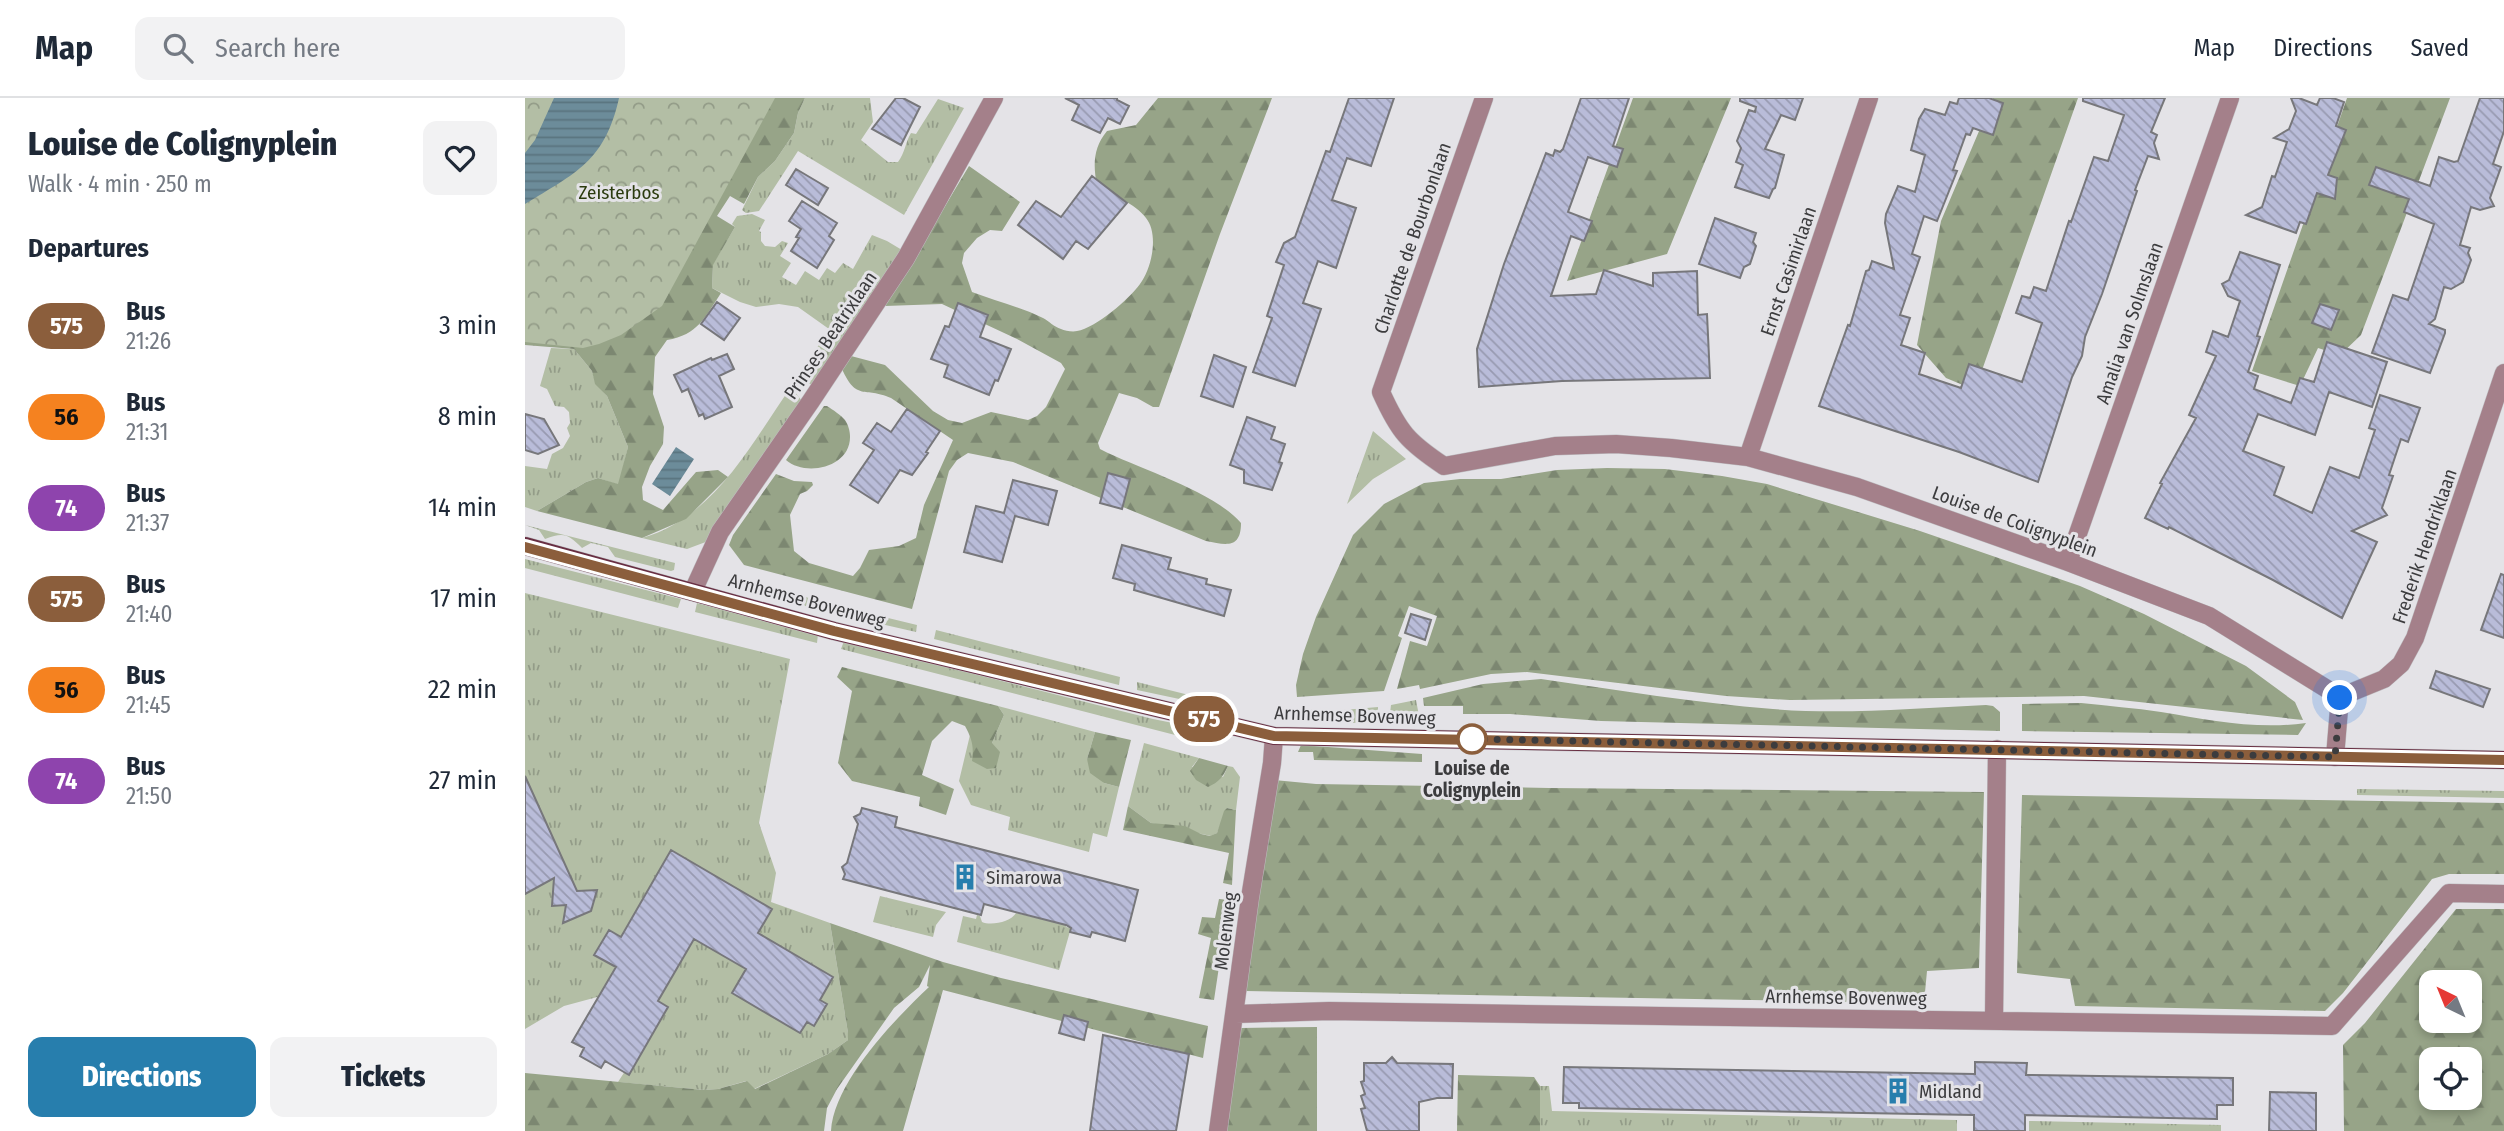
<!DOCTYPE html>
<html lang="en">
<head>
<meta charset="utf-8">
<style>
	body { margin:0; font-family:"Fira Sans Condensed",sans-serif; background:#f2f2f3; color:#1f2937; height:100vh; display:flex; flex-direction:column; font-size:26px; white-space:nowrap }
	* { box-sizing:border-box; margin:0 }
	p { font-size:23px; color:#747a83 }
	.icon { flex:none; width:38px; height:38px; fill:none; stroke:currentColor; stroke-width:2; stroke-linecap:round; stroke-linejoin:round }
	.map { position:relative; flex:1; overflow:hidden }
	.side { display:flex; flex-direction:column; background:#fff; width:525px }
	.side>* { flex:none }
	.badge { padding:0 14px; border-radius:23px; font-size:24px; line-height:46px }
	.needle { width:46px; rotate:317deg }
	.fabs { position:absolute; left:1894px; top:872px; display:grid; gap:14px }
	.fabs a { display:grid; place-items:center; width:63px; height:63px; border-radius:14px; background:#fff; box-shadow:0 4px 10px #0003; font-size:35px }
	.you { position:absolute; width:35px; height:35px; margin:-18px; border:5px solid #fff; border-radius:50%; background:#1a73e8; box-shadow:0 0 0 10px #1a73e833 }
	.map>.badge { position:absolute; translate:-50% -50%; box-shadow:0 0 0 4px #fff }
	h2 { padding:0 28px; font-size:26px; line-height:63px }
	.round { display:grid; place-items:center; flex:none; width:74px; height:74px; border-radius:14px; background:#f2f2f3 }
	.headline { display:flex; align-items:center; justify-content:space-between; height:119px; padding:0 28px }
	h1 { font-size:33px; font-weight:800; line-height:52px }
	.cta { display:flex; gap:14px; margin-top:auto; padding:14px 28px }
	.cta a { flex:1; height:80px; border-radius:14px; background:#277ead; color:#fff; font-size:28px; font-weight:800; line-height:80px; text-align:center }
	.cta a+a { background:#f2f2f3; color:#1f2937 }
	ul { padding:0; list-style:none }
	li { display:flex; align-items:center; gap:21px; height:91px; padding:0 28px }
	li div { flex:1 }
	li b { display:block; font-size:26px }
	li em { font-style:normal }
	li .badge { min-width:77px; font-weight:700; text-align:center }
	header { display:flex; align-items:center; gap:42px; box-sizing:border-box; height:98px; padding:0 35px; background:#fff; border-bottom:2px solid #e0e1e3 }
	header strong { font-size:33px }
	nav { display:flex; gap:38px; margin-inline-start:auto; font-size:24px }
	.search { width:490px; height:63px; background:#f2f2f3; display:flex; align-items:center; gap:18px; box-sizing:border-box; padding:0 24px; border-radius:14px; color:#747a83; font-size:26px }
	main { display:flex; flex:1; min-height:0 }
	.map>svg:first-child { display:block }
	.grass { fill:url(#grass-tufts) }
	.forest { fill:url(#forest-firs); fill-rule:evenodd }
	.park { fill:url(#park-crowns) }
	.water { fill:url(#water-rules) }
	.building { fill:url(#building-back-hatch); stroke:#77777b; stroke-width:2 }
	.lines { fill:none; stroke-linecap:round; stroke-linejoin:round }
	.minor-casing { stroke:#bfbec2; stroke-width:19 }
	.major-casing { stroke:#bfbec2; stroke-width:19 }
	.minor { stroke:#a4808a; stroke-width:18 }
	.major { stroke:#682e42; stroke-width:18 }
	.line-casing { stroke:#fff; stroke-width:16 }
	.line { stroke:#8b5e3c; stroke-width:10 }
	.walk { stroke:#3c3c3e; stroke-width:7; stroke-dasharray:0 12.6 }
	.stop-dot { fill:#fff; stroke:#8b5e3c; stroke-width:3.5 }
	.labels { text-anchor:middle; stroke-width:6; stroke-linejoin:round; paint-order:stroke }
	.park-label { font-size:19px; fill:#2b3b0e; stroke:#e4e3e7 }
	.street-label { font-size:19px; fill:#3c3c3e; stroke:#e4e3e7 }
	.stop-label { font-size:19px; font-weight:bold; fill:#3c3c3e; stroke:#e4e3e7 }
	.poi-label { font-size:19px; fill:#3c3c3e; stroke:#e4e3e7; text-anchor:start }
</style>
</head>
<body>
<header>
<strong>Map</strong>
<div class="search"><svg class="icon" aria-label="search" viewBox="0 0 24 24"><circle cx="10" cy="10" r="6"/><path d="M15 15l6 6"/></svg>Search here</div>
<nav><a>Map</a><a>Directions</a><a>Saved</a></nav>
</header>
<main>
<section class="side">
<div class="headline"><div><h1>Louise de Colignyplein</h1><p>Walk · 4 min · 250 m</p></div><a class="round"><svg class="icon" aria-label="heart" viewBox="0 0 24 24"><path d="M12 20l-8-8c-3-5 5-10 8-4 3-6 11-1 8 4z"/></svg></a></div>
<h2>Departures</h2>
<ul>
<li><span class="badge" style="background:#8b5e3c;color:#fff">575</span><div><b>Bus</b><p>21:26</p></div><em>3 min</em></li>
<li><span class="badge" style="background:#f58220;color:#111">56</span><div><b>Bus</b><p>21:31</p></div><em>8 min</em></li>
<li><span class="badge" style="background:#8e44ad;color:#fff">74</span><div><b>Bus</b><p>21:37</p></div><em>14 min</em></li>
<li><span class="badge" style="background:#8b5e3c;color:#fff">575</span><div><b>Bus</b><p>21:40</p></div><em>17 min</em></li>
<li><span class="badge" style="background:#f58220;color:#111">56</span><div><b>Bus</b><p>21:45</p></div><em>22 min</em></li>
<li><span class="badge" style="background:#8e44ad;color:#fff">74</span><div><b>Bus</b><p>21:50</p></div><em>27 min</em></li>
</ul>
<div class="cta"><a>Directions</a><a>Tickets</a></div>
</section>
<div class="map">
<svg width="1979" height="1033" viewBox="0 0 1979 1033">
	<defs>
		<pattern id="grass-tufts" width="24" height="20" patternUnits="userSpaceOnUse" patternTransform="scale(1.75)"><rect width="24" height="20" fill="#b3bea5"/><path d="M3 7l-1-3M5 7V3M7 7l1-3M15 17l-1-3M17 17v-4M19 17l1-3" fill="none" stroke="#939c88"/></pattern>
		<pattern id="forest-firs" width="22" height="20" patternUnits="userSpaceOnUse" patternTransform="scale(1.75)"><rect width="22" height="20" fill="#97a488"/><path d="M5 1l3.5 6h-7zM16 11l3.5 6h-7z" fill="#7c8771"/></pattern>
		<pattern id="park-crowns" width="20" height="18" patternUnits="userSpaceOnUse" patternTransform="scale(1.75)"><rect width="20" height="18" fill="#b3bea5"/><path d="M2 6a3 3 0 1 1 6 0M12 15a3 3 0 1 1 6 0" fill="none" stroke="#939c88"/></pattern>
		<pattern id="water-rules" width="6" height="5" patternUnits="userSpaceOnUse" patternTransform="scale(1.75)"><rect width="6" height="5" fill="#6c8c9a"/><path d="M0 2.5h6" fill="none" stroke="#5a747f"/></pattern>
		<pattern id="building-back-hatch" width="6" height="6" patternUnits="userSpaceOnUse" patternTransform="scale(1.75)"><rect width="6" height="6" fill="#b9bcd9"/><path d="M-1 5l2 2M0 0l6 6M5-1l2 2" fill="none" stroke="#989ab1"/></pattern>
	</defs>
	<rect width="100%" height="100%" fill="#e4e3e7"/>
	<!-- grass -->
	<path class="grass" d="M280 0H345L348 24 336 42 363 64H373C380 55 380 45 386 35L391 36 413 1 439 10 379 117 273 53 234 113 221 115 217 112 233 79 250 63 269 35 273 15Z
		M227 116 240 122 234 133 236 134V143L240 148 250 149 257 143 263 145 255 158 266 165 257 179 271 187 280 173 294 182 302 170 310 175 318 165 328 171 347 137 362 143 377 152 288 287 272 281 304 231 273 209 254 206 231 209 215 204 187 190 188 166 210 129 207 126 212 118Z
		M26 250 49 251 67 273 71 286 82 298 103 349 94 387 73 380 61 384 12 413 0 409V368L22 371 27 356 38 350 45 338 42 330 45 325 44 314 39 309 30 308 22 291 15 288Z
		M266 289 277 303 186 442 162 451 117 440C189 420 226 346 266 289Z
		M848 333 881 361 848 381 822 406Z
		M0 427 150 465 149 472 146 473 90 459 83 449 66 445 57 450C43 436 39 434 20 441L14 432Z
		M0 461 156 501 153 510 0 470Z
		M215 481 313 508 314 512 311 516 215 491Z
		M0 495 265 561 234 725 251 775 246 804 305 825 323 935V942L303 956 229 991 221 983 193 991 179 992 93 984 111 956 76 898 39 908 0 931Z
		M172 505 293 536 292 545 170 514Z
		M322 510 392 527 391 534 321 518 319 514Z
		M411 532 595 579 594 587 409 541Z
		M319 543 628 621 688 633 685 646 316 551Z
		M612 584 692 604V609L612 592Z
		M891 602 895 623 864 624 866 607Z
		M473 608 570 634 562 661 579 685 594 689 582 739 568 735 564 754 483 732 485 719 446 707 434 683 445 637 449 646 467 645 479 617Z
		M754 609 807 613 853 609V624L826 625 762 621 752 619 751 611Z
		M619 645 674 660 667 669 698 679 703 668 708 669 715 679 711 712 702 710 692 735 686 738 626 725 603 708Z
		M1832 691 1979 693V700L1832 697Z
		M355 798 421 814 411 827 408 839 348 824Z
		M491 815 541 827V829L546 830 534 872 432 844 438 818 451 821 452 817 455 818 457 824C466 828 486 824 491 815Z
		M1015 988H1024L1027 1013 1432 1022V1033H1015Z
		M1504 1023 1696 1027V1033H1504Z"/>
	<!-- forest -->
	<path class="forest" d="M249 0H280L273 15 269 35 250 63 233 79 219 106 205 98 192 118 210 129 188 167 187 190 196 195C180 219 173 237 142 242L130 259 128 296 139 329 138 346 125 368 117 389 118 402 138 412 171 374 193 372 203 379 161 421 117 440 12 413 61 384 73 380 93 386 103 349 82 298 70 286 67 273 49 251 0 247V141Z
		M633 0H747L695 136 634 309H628L612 300 594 295 573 345 575 351C616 372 687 392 716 425 716 451 701 447 681 443L488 364 443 355 432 362 424 373 387 511 219 467 204 447 208 437 251 376 269 383 287 384 288 387 282 393 275 396 265 417 269 453 284 465 328 478 335 470 344 452 374 448 391 440 399 407 428 342 366 300C339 288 332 304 317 271L326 258 360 267 408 313 423 322 437 325 466 314 503 322 512 318 521 309 540 271 536 265 492 241 417 206 360 208 444 68 495 104 477 133 465 132 452 140 439 155 437 165 447 194C470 203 496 209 518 220 524 223 529 229 536 231 540 233 548 234 552 233 571 230 604 201 615 186 627 170 634 136 621 120 610 105 587 97 572 88 568 67 568 50 582 33L611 27Z
		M1108 0H1206L1142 156 1042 183Z
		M1468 0H1553L1450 292 1421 280 1392 247 1416 123Z
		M1822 0H1925L1836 237 1815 257 1793 250 1775 288 1727 273Z
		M299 308H302C308 312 316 317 320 322 323 326 325 333 325 338 326 370 280 379 261 362Z
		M1082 370 1140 371 1197 378 1242 386 1395 433 1555 488 1619 516 1721 568 1770 604 1778 622 1559 598 1265 602 1201 598 1002 574 966 576 895 591 894 587 872 591 885 543 902 548 912 518 884 508 873 538 877 540 859 593 772 599 771 587 778 556 791 519 828 437 859 406 899 385 935 381H976L1032 372Z
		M317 569 473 608 479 617 467 645 475 654 471 670 462 671 447 663C449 648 447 641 440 628L427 623 407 643 397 677 429 691 421 717 394 708 395 699 327 683 313 665 327 593 312 579Z
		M1016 581C1093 592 1171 605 1248 611 1318 617 1391 610 1461 607L1468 608 1475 614V633L1076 623 985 616H938V608H899L898 600 958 586Z
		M1556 605C1583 608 1610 610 1636 614 1685 622 1731 632 1781 625L1773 637 1497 633V606Z
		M570 634 606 642 594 689 579 685 565 675 562 661Z
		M776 647 897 656V664L789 662 788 654H773Z
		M674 660 703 668C698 679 694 684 683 689L671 682 665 673Z
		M749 682 791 686 1024 690 1459 694 1454 870 1402 873 1399 905 721 893Z
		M1497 697 1979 705V776H1924L1907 781 1818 895 1800 913 1550 908 1545 881 1492 875Z
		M603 708 626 725 660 728 676 736 685 738 692 735 699 713 702 710 711 712 707 787 698 785 704 755 598 732Z
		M694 801 704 802 689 902 674 900 686 840 673 836 677 819 690 820Z
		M1931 811H1979V1033H1819L1818 947 1840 925ZM1906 884H1944V922H1906ZM1906 961H1944V999H1906Z
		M305 825 418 864 476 880 683 928 678 960 418 892 378 1033H306C309 984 369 922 404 889L402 888 405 867 394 889 369 910 312 991 302 1010 299 1033H0V975L179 992 193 991 222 983 230 991 303 956 323 942V935Z
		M792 929V1033H697L716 930Z
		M933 977 1009 979 1015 988V1033H932Z"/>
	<!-- park -->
	<path class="park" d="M0 0H250L137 208 96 237 74 246 58 250 0 244Z"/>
	<!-- water -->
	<path class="water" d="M29 0H94C80 63 51 75 0 106V55L10 42Z
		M151 349 169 361 145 398 127 386Z"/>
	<!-- building -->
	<path class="building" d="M371 0H378L395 9 376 47 347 31Z
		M540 0H592V2L604 8 595 26 583 20 575 35 547 22 554 7Z
		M824 0H869L846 68 822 60 807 102 831 110 811 170 793 163 778 205 796 211 770 288 728 274 747 220 742 218 759 167 751 164 759 145 770 139 801 53 805 54Z
		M1056 0H1104L1088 48 1098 51 1092 69 1063 59 1043 114 1067 123 1059 143 1046 138 1026 198 1071 196 1079 172 1128 188V175L1172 173 1173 217 1182 216 1185 280 1037 283 954 289 952 251 979 166 1021 55 1028 58 1030 52 1035 54 1038 51Z
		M1215 0H1278L1270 22 1256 17 1240 51 1259 57 1250 90 1248 91 1244 100 1210 89 1218 67 1211 64 1216 50 1212 43 1224 12 1230 14 1231 9 1215 3Z
		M1434 0H1464L1478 5 1468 37 1448 30 1445 37 1441 36 1428 72 1432 73 1412 123 1399 118 1387 156 1395 159 1375 217 1385 220 1376 247 1400 255 1394 276 1436 290 1444 266 1497 284 1517 225 1491 215 1497 198 1505 200 1509 189 1521 193 1544 123 1546 124 1569 59 1583 63 1599 17 1558 3V0H1640L1626 34 1632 37 1629 45 1634 61 1623 58 1610 92 1612 93 1577 196 1560 239 1557 258 1547 279 1513 384 1434 354 1294 308 1323 227 1325 228 1341 173 1344 172 1347 163 1369 171 1360 125 1361 116 1373 88 1390 94 1400 57 1386 52 1394 21 1400 11 1420 17 1425 4 1432 6Z
		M1766 0H1774L1792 7 1795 0H1808L1819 4 1811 28 1821 32 1803 77 1812 80 1810 101 1792 95 1781 126 1775 124 1771 135 1721 117 1737 109 1747 78 1750 79 1762 44 1749 40 1764 31 1771 13Z
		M1955 0H1979V33L1968 66 1976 69 1965 100 1969 108 1955 112 1946 109 1935 147 1945 150 1943 155 1946 162 1938 184 1926 191 1919 189 1910 221 1904 226 1920 232V235L1905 275 1847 255 1868 197 1883 202 1909 126 1879 114 1884 101 1844 87 1851 69 1905 88 1914 59 1929 64 1933 63Z
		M271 71 303 90 293 107 261 87Z
		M567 78 602 105 563 151 551 143 538 161 493 127 511 103 536 119Z
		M277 103 312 125 304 138 309 142 292 170 266 153 274 140 271 139 276 131 264 123Z
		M1190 120 1231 135 1228 144 1231 148 1225 166 1219 169 1215 180 1174 166Z
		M1715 154 1755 167 1732 238 1735 239 1723 274 1733 278 1729 291 1766 305 1775 280 1789 284 1802 244 1862 264 1847 309 1804 294 1790 337 1733 316 1718 353 1759 369 1749 397 1787 415 1805 369 1834 380 1850 332 1844 330 1855 297 1895 310 1883 344 1876 341 1864 377 1868 378 1857 410 1862 417 1827 433 1852 444 1817 520 1748 482 1644 429 1643 431 1620 420 1637 386 1635 385 1671 320 1664 317 1691 258 1681 254 1688 233 1703 239 1715 203 1703 198 1697 186 1704 182Z
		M192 204 215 220 199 242 176 226Z
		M433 205 463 217 455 239 486 251 473 283 470 282 464 297 419 279 423 267 406 261 420 228 424 229Z
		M1795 206 1814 212 1806 232 1787 225Z
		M202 256 209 271 194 278 207 309 180 321 178 316 174 318 163 291 157 294 149 277 186 260 187 262Z
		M689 257 721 269 708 309 676 298Z
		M382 311 415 333 401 354 403 355 387 377 375 372 353 405 325 387 349 352 338 345 352 325 366 334Z
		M0 316 19 321 34 347 13 356 0 352Z
		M722 319 750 329 746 341 760 346 754 364 757 365 747 392 719 385V372L705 367Z
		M583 375 605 381 597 411 575 405Z
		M488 382 532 393 523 427 490 418 477 464 439 454 451 408 479 415Z
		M597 447 646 460 643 471 682 481 681 486 706 492 699 518 609 492 610 486 588 480Z
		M1976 476 1979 477V540L1956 532Z
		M886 516 906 522 900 542 880 535Z
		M1911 573 1965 591 1958 609 1905 590Z
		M0 678 52 793 72 792 66 813 38 825 41 807 27 808 29 780 0 796Z
		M337 710 372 719 370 729 613 792 600 843 567 834 565 839 545 834 546 830 541 827 459 806 456 817 318 781 320 776 317 769 322 765 333 726 329 719 335 716Z
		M146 752 247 811 233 835 308 879 295 902 302 906 289 928 282 924 275 935 207 895 221 871 169 841 133 903 143 909 104 977 80 963 76 970 55 958 59 950 47 944 91 869 69 857 84 832 96 839Z
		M539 917 563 924 559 942 534 935Z
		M578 937 664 956 651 1033H565Z
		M867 959 872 965 928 966 927 1000H912L894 1004V1033H842L836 1011 840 1010 836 998 840 996 836 984 839 983V965H861Z
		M1450 964 1502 965 1501 977 1708 980V1007H1692V1021L1500 1017V1033H1449V1017L1054 1010V1005H1038L1039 969 1450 976Z
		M1745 994 1791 995V1033H1744Z"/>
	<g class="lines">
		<!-- minor casing -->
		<g class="minor-casing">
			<path id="minor" d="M959 0 856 294C874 334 883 344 919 368L1030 348 1091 346 1146 350 1223 359 1332 389 1543 464 1684 518 1815 599
				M1223 359 1344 0
				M1543 464 1705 0
				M168 493 195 434 286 303 381 160 469 0
				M1815 599 1859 581 1876 566 1890 540 1979 275
				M1810 659 1815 599
				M711 916 804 913 1807 928 1924 795 1979 796
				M1469 922 1472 651
				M693 1033 725 800 747 665 749 638"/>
		</g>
		<!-- major casing -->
		<g class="major-casing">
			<path id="major" d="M0 448 309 533 749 638 1979 662"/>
		</g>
		<!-- minor -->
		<use href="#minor" class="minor"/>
		<!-- major -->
		<use href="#major" class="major"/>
	</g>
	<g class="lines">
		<!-- line casing -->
		<g class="line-casing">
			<path id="line" d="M0 449 309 533 749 638 1979 662"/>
		</g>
		<!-- line -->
		<use href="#line" class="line"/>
		<!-- walk -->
		<path class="walk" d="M947 641 1810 659 1815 600"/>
	</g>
	<!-- icons -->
	<defs>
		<g id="building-bare" transform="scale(2.1)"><path d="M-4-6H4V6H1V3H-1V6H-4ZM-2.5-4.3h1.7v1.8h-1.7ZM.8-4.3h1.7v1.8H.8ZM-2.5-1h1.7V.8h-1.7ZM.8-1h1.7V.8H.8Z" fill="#277ead" stroke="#e4e3e7" stroke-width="2.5" paint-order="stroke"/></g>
	</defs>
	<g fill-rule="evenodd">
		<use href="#building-bare" x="440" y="779"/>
		<use href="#building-bare" x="1373" y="993"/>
	</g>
	<!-- markers -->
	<circle class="stop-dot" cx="947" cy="641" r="14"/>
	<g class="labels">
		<!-- park labels -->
		<g class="park-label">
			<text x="94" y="101">Zeisterbos</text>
		</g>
		<!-- street labels -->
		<g class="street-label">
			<text transform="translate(887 140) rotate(-71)" y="7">Charlotte de Bourbonlaan</text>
			<text transform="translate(1263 173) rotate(-71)" y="7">Ernst Casimirlaan</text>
			<text transform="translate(1604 225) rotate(-71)" y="7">Amalia van Solmslaan</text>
			<text transform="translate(305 237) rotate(-56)" y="7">Prinses Beatrixlaan</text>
			<text transform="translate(1490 423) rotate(20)" y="7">Louise de Colignyplein</text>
			<text transform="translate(1899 448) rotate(-71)" y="7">Frederik Hendriklaan</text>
			<text transform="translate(282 502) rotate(15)" y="7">Arnhemse Bovenweg</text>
			<text transform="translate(830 617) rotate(2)" y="7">Arnhemse Bovenweg</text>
			<text transform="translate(700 833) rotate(-83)" y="7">Molenweg</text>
			<text transform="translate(1321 899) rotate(1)" y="7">Arnhemse Bovenweg</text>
		</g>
		<!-- stop labels -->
		<g class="stop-label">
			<text x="947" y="677">Louise de<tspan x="947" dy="22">Colignyplein</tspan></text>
		</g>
		<!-- poi labels -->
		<g class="poi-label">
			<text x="461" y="786">Simarowa</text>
			<text x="1394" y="1000">Midland</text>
		</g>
	</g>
</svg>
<div class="fabs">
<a><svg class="needle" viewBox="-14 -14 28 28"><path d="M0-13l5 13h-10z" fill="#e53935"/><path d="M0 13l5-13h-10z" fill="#747a83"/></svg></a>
<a><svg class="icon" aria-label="locate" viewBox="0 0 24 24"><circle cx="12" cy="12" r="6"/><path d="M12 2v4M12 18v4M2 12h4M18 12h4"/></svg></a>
</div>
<div class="you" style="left:1815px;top:600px"></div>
<b class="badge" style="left:679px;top:621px;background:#8b5e3c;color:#fff">575</b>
</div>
</main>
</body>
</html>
